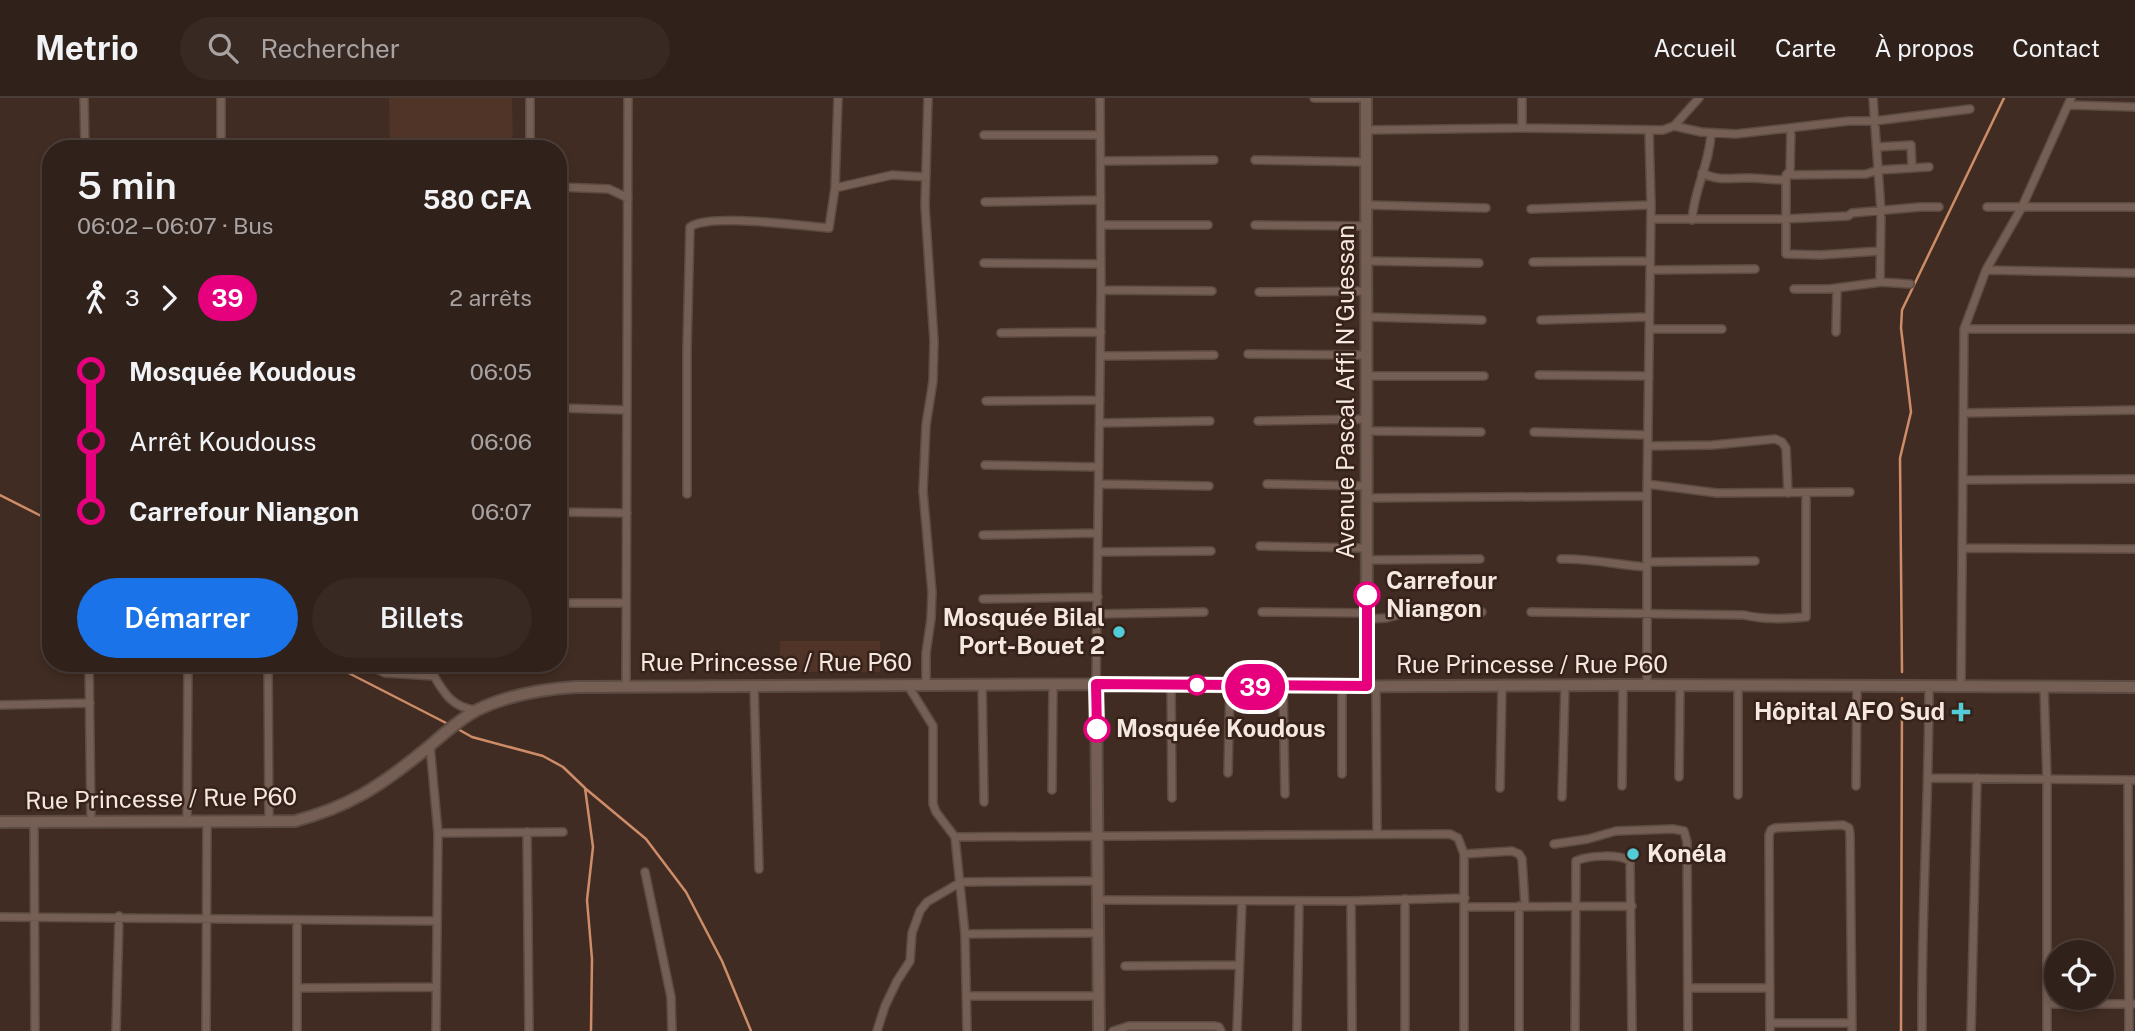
<!DOCTYPE html>
<html lang="fr">
<head>
<meta charset="utf-8">
<style>
	body { margin:0; font-family:"Public Sans",sans-serif; background:#382923; color:#f1f3f6; height:100vh; display:flex; flex-direction:column; font-size:26px; white-space:nowrap }
	* { box-sizing:border-box; margin:0 }
	p { font-size:23px; color:#a8a3a2 }
	.icon { flex:none; width:38px; height:38px; fill:none; stroke:currentColor; stroke-width:2; stroke-linecap:round; stroke-linejoin:round }
	.map { position:relative; flex:1; overflow:hidden }
	.sheet { position:absolute; left:42px; top:42px; width:525px; height:532px; display:flex; flex-direction:column; background:#30211a; border-radius:28px; box-shadow:0 4px 10px #0003,0 0 0 2px #4b3e39 }
	.sheet>* { flex:none }
	.badge { padding:0 14px; border-radius:23px; font-size:24px; line-height:46px }
	.tools { position:absolute; left:2044px; top:842px; display:grid; gap:14px }
	.tools a { display:grid; place-items:center; width:70px; height:70px; border-radius:50%; background:#30211a; box-shadow:0 4px 10px #0003,0 0 0 2px #4b3e39; font-size:35px }
	.map>.badge { position:absolute; translate:-50% -50%; box-shadow:0 0 0 4px #fff }
	.legs { display:flex; align-items:center; gap:10px; height:77px; padding:0 35px; font-size:23px }
	.legs p { margin-inline-start:auto }
	.overview { display:flex; align-items:center; justify-content:space-between; height:119px; padding:0 35px }
	h1 { font-size:38px; font-weight:600; line-height:52px }
	.primary-button { display:flex; gap:14px; margin-top:auto; padding:14px 35px }
	.primary-button a { flex:1; height:80px; border-radius:42px; background:#1a73e8; color:#fff; font-size:28px; font-weight:600; line-height:80px; text-align:center }
	.primary-button a+a { background:#382923; color:#f1f3f6 }
	ul { padding:0 35px; list-style:none }
	li { display:flex; align-items:center; gap:24px; height:70px; font-size:26px }
	li i { display:grid; place-items:center; width:10px; height:100%; margin:0 9px; background:currentColor }
	li i::after { content:''; width:18px; height:18px; margin:-9px; border:5px solid; border-radius:50%; background:#30211a }
	li p { margin-inline-start:auto }
	li:first-child i { background:linear-gradient(#0000 50%,currentColor 0) }
	li:last-child i { background:linear-gradient(currentColor 50%,#0000 0) }
	header { display:flex; align-items:center; gap:42px; box-sizing:border-box; height:98px; padding:0 35px; background:#30211a; border-bottom:2px solid #4b3e39 }
	header strong { font-size:33px }
	nav { display:flex; gap:38px; margin-inline-start:auto; font-size:24px }
	.search { width:490px; height:63px; background:#382923; display:flex; align-items:center; gap:18px; box-sizing:border-box; padding:0 24px; border-radius:38px; color:#a8a3a2; font-size:26px }
	.map>svg:first-child { display:block }
	.built { fill:#4f3427 }
	.lines { fill:none; stroke-linecap:round; stroke-linejoin:round }
	.stream { stroke:#ce8c68; stroke-width:2.5 }
	.street-casing { stroke:#5c4b43; stroke-width:10 }
	.secondary-casing { stroke:#5c4b43; stroke-width:14 }
	.street { stroke:#755e53; stroke-width:7 }
	.secondary { stroke:#755e53; stroke-width:10 }
	.line-1-casing { stroke:#fff; stroke-width:16 }
	.line-1 { stroke:#e6007e; stroke-width:10 }
	.stop-1-dot { fill:#fff; stroke:#e6007e; stroke-width:3.5 }
	.poi-dot { fill:#52ccd6; stroke:#362219; stroke-width:2.5 }
	.labels { text-anchor:middle; stroke-width:5; stroke-linejoin:round; paint-order:stroke }
	.street-label { font-size:24px; fill:#f5e8e1; stroke:#362219 }
	.stop-label { font-size:24px; font-weight:bold; fill:#f5e8e1; stroke:#362219; text-anchor:start }
	.poi-label { font-size:24px; font-weight:bold; fill:#f5e8e1; stroke:#362219; text-anchor:end }
</style>
</head>
<body>
<header>
<strong>Metrio</strong>
<div class="search"><svg class="icon" aria-label="search" viewBox="0 0 24 24"><circle cx="10" cy="10" r="6"/><path d="M15 15l6 6"/></svg>Rechercher</div>
<nav><a>Accueil</a><a>Carte</a><a>À propos</a><a>Contact</a></nav>
</header>
<div class="map">
<svg width="2135" height="933" viewBox="0 0 2135 933">
	<rect width="100%" height="100%" fill="#402c22"/>
	<!-- built -->
	<path class="built" d="M389 0H512L513 51H390Z
		M780 543H880V574H780Z"/>
	<g class="lines">
		<!-- stream -->
		<path class="stream" d="M0 397 51 423
			M329 565 450 627
			M1902 574 1900 360 1911 314 1901 230 1902 212 2004 0
			M456 630 472 639 543 658 563 669 585 690 593 749 587 802 592 861 591 933
			M586 691 646 741 686 794 722 863 751 933
			M1901 933 1902 600"/>
		<!-- street casing -->
		<g class="street-casing">
			<path id="street" d="M84 0 85 51
				M221 0V51
				M530 0V51
				M1314 0H1366
				M1873 0 1881 113 1880 184 1910 186
				M2068 7 2135 9
				M1674 28 1701 34 1736 36 1849 23H1875L1970 11
				M1522 30V0
				M1791 30 1790 73 1786 77V156L1820 157 1880 153
				M1367 32 1522 30 1663 32 1674 28 1699 0
				M984 37H1100
				M1877 49 1911 47 1912 70
				M1255 62 1367 64
				M1101 63 1214 62
				M1702 75C1718 83 1730 80 1747 80 1760 80 1773 82 1786 82
				M1787 77 1866 76 1879 72 1929 69
				M558 89 609 91 628 100
				M835 90 892 77 926 79
				M985 104 1100 102
				M1367 107 1486 110
				M1987 109H2135
				M1531 111 1651 107
				M1651 121H1783L1848 118 1852 115 1920 109H1939
				M1692 122C1694 91 1710 65 1711 35
				M1101 127H1208
				M1255 127 1367 128
				M1367 163 1479 165
				M1533 164 1650 163
				M984 165 1101 166
				M1650 172 1755 171
				M1986 172 2135 175
				M1794 191H1829L1882 184
				M1101 192 1212 193
				M1259 194 1367 193
				M1366 219 1482 222
				M1541 222 1649 219
				M1649 231H1722
				M1964 231H2135
				M1836 234 1837 190
				M1001 235 1101 234
				M1248 256 1366 257
				M1101 258 1214 257
				M1539 277 1649 278
				M1366 278H1484
				M986 303 1100 302
				M558 310 627 312
				M1964 315 2135 312
				M1258 323 1366 321
				M1100 325 1210 323
				M1366 333 1481 334
				M1534 334 1648 337
				M1648 348 1713 347 1775 341 1782 344 1786 350 1788 395
				M985 367 1099 369
				M1964 382 2135 381
				M1099 386 1209 388
				M1267 386 1367 388
				M1647 386 1717 395 1850 394
				M687 396V251L690 129C710 115 802 128 829 130L835 90 838 0
				M1367 400 1647 398
				M558 414 627 415
				M983 437 1098 435
				M1260 448 1367 450
				M1964 450 2135 451
				M1098 454 1211 453
				M1561 461C1590 460 1618 467 1647 469
				M1367 462 1480 461
				M1647 464 1755 463
				M983 501 1098 499
				M558 505H626
				M1262 514 1367 515
				M1531 514 1744 517C1765 522 1785 521 1806 519V395
				M1097 516 1204 514
				M1367 521 1386 520 1402 516 1482 514
				M89 565 91 723
				M364 565 385 575 434 578C445 597 453 609 475 612
				M429 565 434 578
				M268 567 269 725
				M907 586 933 628V706L936 714 955 739 965 836 967 933
				M926 586V555L931 521 932 494 923 393 926 327 933 283 934 243 925 108 928 0
				M982 586 984 704
				M1096 586 1101 192 1100 0
				M626 587 628 0
				M754 587 759 771
				M1171 587 1172 700
				M1647 587V398L1651 107 1649 33
				M1738 587V697
				M1283 588 1285 696
				M1376 588 1377 735
				M1961 588 1964 231 1986 172 2022 109 2071 0
				M2044 589 2047 682V933
				M0 607 90 605
				M430 647 438 735 436 933
				M1228 675 1230 588
				M1342 676V588
				M1679 679 1680 587
				M1929 680 2135 682
				M2128 682 2129 933
				M1622 688 1623 587
				M1856 688 1857 587
				M1500 690 1502 588
				M1052 692 1053 586
				M1562 699 1565 587
				M187 723 188 565
				M34 724 35 933
				M527 734 529 933
				M438 735 563 734
				M955 739 1450 736 1458 740 1464 756V933
				M1554 746 1588 741 1616 733 1673 731 1684 733 1687 744 1688 933
				M1464 756 1512 753 1519 756 1522 761 1525 808
				M645 774 671 899 672 933
				M1405 801V933
				M1099 802 1351 803 1465 800
				M1351 803 1352 933
				M1465 809 1632 808
				M0 819 436 823
				M297 823V933
				M965 836 1099 835
				M1125 868 1238 867
				M297 890 435 889
				M1688 890H1769
				M968 898H1099
				M2048 906H2135
				M1770 925H1852
				M116 933 119 818
				M206 933 207 723
				M877 933 885 908 897 883 910 863 912 835 920 813 927 804 961 784 1099 783
				M1113 933 1129 928H1214L1219 929 1221 933
				M1237 933 1242 803
				M1297 933 1299 803
				M1519 933V808
				M1575 933 1576 763C1589 757 1619 756 1630 763L1632 933
				M1770 933 1769 737 1771 732 1775 730 1843 727 1849 730 1850 736 1852 933
				M1922 933C1921 818 1929 703 1929 588
				M1971 933 1977 680"/>
		</g>
		<!-- secondary casing -->
		<g class="secondary-casing">
			<path id="secondary" d="M1366 0 1367 588
				M1096 586 1099 933
				M0 724 295 723C348 709 379 689 421 655 440 640 456 623 477 612 508 597 542 591 576 589L1096 586 1252 589 1623 587 2135 589"/>
		</g>
		<!-- street -->
		<use href="#street" class="street"/>
		<!-- secondary -->
		<use href="#secondary" class="secondary"/>
	</g>
	<g class="lines">
		<!-- line-1 casing -->
		<g class="line-1-casing">
			<path id="line-1" d="M1097 631 1096 586 1367 588V497"/>
		</g>
		<!-- line-1 -->
		<use href="#line-1" class="line-1"/>
	</g>
	<!-- markers -->
	<g class="stop-1-dot">
		<circle cx="1367" cy="497" r="12"/>
		<circle cx="1197" cy="587" r="9"/>
		<circle cx="1097" cy="631" r="12"/>
	</g>
	<g class="poi-dot">
		<circle cx="1119" cy="534" r="7"/>
		<path d="M1957.5 603.5h7v7h7v7h-7v7h-7v-7h-7v-7h7z"/>
		<circle cx="1633" cy="756" r="7"/>
	</g>
	<g class="labels">
		<!-- street labels -->
		<g class="street-label">
			<text transform="translate(1346 294) rotate(-90)" y="8">Avenue Pascal Affi N'Guessan</text>
			<text x="776" y="573">Rue Princesse / Rue P60</text>
			<text x="1532" y="575">Rue Princesse / Rue P60</text>
			<text transform="translate(161 701) rotate(-1)" y="8">Rue Princesse / Rue P60</text>
		</g>
		<!-- stop labels -->
		<g class="stop-label">
			<text x="1386" y="491">Carrefour<tspan x="1386" dy="28">Niangon</tspan></text>
			<text x="1116" y="639">Mosquée Koudous</text>
		</g>
		<!-- poi labels -->
		<g class="poi-label">
			<text x="1105" y="528">Mosquée Bilal<tspan x="1105" dy="28">Port-Bouet 2</tspan></text>
			<text x="1945" y="622">Hôpital AFO Sud</text>
			<text x="1647" y="764" text-anchor="start">Konéla</text>
		</g>
	</g>
</svg>
<div class="tools">
<a><svg class="icon" aria-label="locate" viewBox="0 0 24 24"><circle cx="12" cy="12" r="6"/><path d="M12 2v4M12 18v4M2 12h4M18 12h4"/></svg></a>
</div>
<b class="badge" style="left:1255px;top:589px;background:#e6007e;color:#fff">39</b>
<section class="sheet">
<div class="overview"><div><h1>5 min</h1><p>06:02 – 06:07 · Bus</p></div><b>580 CFA</b></div>
<div class="legs"><svg class="icon" aria-label="walk" viewBox="0 0 24 24"><circle cx="13" cy="4" r="2"/><path d="M13 8l-2 6 4 7M11 14l-3 7M7 12l3-4h3l4 4"/></svg>3<svg class="icon" aria-label="forward" viewBox="0 0 24 24"><path d="M9 5l7 7-7 7"/></svg><b class="badge" style="background:#e6007e;color:#fff">39</b><p>2 arrêts</p></div>
<ul>
<li><i style="color:#e6007e"></i><b>Mosquée Koudous</b><p>06:05</p></li>
<li><i style="color:#e6007e"></i><span>Arrêt Koudouss</span><p>06:06</p></li>
<li><i style="color:#e6007e"></i><b>Carrefour Niangon</b><p>06:07</p></li>
</ul>
<div class="primary-button"><a>Démarrer</a><a>Billets</a></div>
</section>
</div>
</body>
</html>
